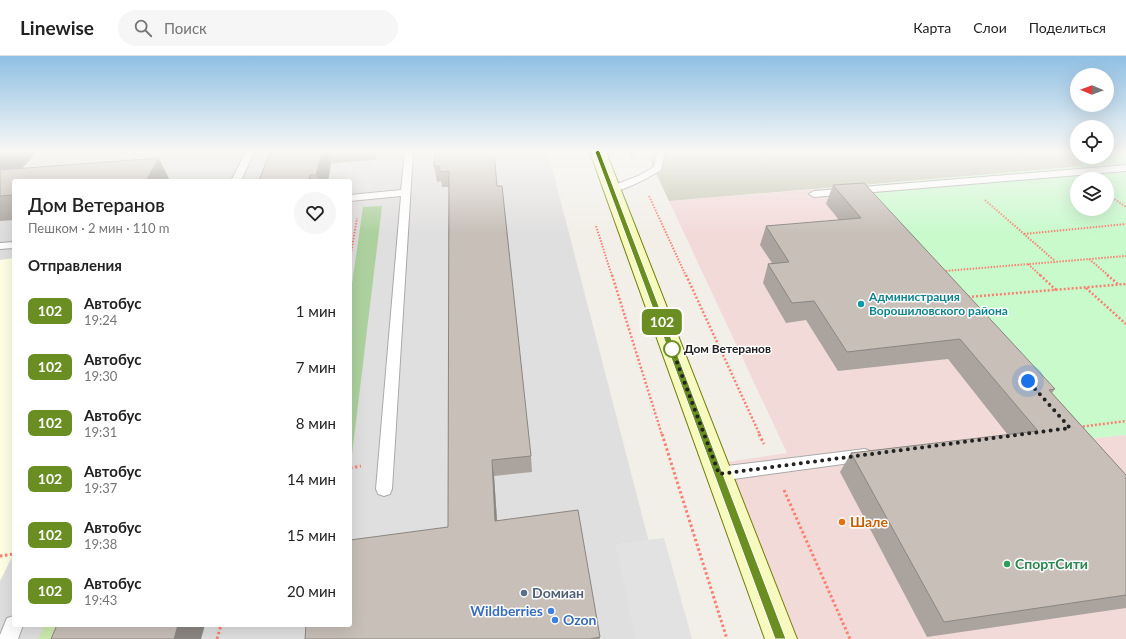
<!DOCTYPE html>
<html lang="ru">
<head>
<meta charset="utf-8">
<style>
	body { margin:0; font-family:Lato,sans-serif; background:#f6f6f6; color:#222; height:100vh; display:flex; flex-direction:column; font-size:15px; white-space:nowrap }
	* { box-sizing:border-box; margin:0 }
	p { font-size:13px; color:#767676 }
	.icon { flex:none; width:22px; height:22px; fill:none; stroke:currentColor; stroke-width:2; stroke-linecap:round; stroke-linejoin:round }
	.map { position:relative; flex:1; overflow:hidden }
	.side { position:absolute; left:12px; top:123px; width:340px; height:448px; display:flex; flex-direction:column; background:#fff; border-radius:4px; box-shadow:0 4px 16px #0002 }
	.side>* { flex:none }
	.badge { padding:0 8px; border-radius:6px; font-size:14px; line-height:26px }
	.needle { width:26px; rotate:271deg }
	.buttons { position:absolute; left:1070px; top:12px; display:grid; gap:8px }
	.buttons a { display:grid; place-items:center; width:44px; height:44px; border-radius:50%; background:#fff; box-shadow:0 4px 16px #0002; font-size:20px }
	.you { position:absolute; width:20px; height:20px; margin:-10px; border:3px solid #fff; border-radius:50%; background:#1a73e8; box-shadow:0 0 0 6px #1a73e833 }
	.map>.badge { position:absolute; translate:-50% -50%; box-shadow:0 0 0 2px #fff }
	h2 { padding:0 16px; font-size:15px; line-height:36px }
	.round { display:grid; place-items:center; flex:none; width:42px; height:42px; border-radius:21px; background:#f6f6f6 }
	.head { display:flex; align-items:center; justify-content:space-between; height:68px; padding:0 16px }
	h1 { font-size:19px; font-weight:600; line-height:30px }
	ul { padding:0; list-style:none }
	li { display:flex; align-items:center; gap:12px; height:56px; padding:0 16px }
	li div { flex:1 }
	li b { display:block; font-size:15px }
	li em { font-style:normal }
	li .badge { min-width:44px; font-weight:700; text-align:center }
	header { display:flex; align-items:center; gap:24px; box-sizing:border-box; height:56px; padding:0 20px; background:#fff; border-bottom:1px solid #e0e0e0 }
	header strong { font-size:19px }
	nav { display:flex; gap:22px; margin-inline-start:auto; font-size:14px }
	.search { width:280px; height:36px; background:#f6f6f6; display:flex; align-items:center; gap:10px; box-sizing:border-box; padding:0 14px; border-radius:22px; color:#767676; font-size:15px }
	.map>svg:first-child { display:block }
	.residential { fill:#e0dfdf; fill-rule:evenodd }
	.commercial { fill:#f2dad9 }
	.education { fill:#ffffe5 }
	.construction { fill:#c7c7b4 }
	.grass { fill:#cdebb0 }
	.forest { fill:#add19e }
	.park { fill:#c8facc; fill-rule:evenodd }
	.parking { fill:#e2e2e2 }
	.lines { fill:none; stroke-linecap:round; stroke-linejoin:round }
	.lane-casing { stroke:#a9a9a9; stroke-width:2 }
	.secondary-casing { stroke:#707d05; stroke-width:2 }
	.path-far2 { stroke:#fa8072; stroke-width:2; stroke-dasharray:1.5 1.5; stroke-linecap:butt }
	.path-far1 { stroke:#fa8072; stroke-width:2.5; stroke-dasharray:2 2; stroke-linecap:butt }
	.path { stroke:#fa8072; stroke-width:3; stroke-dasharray:2.5 2.5; stroke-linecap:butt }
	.lane { fill:#fff; fill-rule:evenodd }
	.secondary { fill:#f7fabf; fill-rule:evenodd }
	.wall { fill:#aba49e }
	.shaded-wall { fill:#8b8681 }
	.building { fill:#c7bfb8; stroke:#8b8681 }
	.line { fill:#6b8e23; stroke:#fff }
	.walk { stroke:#222; stroke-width:4; stroke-dasharray:0 7.2 }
	.culture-dot { fill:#0f9aa8; stroke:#fff; stroke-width:1.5 }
	.stop-dot { fill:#fff; stroke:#6b8e23; stroke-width:2 }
	.food-dot { fill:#e8710a; stroke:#fff; stroke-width:1.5 }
	.leisure-dot { fill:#2e9e5b; stroke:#fff; stroke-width:1.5 }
	.service-dot { fill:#5c6f8a; stroke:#fff; stroke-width:1.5 }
	.shop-dot { fill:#3f7fe0; stroke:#fff; stroke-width:1.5 }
	.labels { text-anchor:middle; stroke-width:3; stroke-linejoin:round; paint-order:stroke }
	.culture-label { font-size:12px; font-weight:bold; fill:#0d838f; stroke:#fff; text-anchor:start }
	.stop-label { font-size:12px; font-weight:bold; fill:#222; stroke:#fff; text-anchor:start }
	.near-food-label { font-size:14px; font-weight:bold; fill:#c56008; stroke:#fff; text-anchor:start }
	.near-leisure-label { font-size:14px; font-weight:bold; fill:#27864d; stroke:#fff; text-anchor:start }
	.near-service-label { font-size:14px; font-weight:bold; fill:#4e5e75; stroke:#fff; text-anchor:start }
	.near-shop-label { font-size:14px; font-weight:bold; fill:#366cbe; stroke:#fff; text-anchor:end }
</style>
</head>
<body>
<header>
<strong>Linewise</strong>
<div class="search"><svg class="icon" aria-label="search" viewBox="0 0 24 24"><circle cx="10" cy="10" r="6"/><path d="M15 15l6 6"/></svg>Поиск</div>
<nav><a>Карта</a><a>Слои</a><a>Поделиться</a></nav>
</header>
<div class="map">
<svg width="1126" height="583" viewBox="0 0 1126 583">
	<rect width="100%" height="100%" fill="#f2efe9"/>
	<!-- residential -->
	<path class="residential" d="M0 96H548L674 583H0ZM14 125H350V569H14Z"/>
	<!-- commercial -->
	<path class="commercial" d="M858 130 1083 383 1126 379V583H795L727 406 787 397 669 145Z"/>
	<!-- education -->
	<path class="education" d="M14 202V497L0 525V204Z"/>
	<!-- construction -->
	<path class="construction" d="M646 96H1064L1085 110 669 145Z"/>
	<!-- grass -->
	<path class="grass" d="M44 569H84L79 583H38Z"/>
	<!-- forest -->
	<path class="forest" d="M382 150 351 407H350V242L363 151Z"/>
	<!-- park -->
	<path class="park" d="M1064 96H1077V101H1107V96H1126V379L1083 383 858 130 1084 110ZM1077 123H1107V153H1077Z"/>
	<!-- parking -->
	<path class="parking" d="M664 482 692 583H636L615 488Z"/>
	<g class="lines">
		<!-- lane casing -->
		<g class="lane-casing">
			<path id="lane" d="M246 96H254L241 125H231Z
				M405 96H413L392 433 390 438 384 440 378 438 376 433 401 140 350 145V139L401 134Z
				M657 96H665L661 114C651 120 620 138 609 135L607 133 609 131 638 120 654 111Z
				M1126 109V115L814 141 809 138 814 135Z
				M14 186V192L0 193V187Z
				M865 393 870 395 873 399 870 403 865 405 719 425 713 423 711 418 713 413 719 411Z
				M14 560V569H23L18 583H0V579L7 562Z"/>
		</g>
		<!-- secondary casing -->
		<g class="secondary-casing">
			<path id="secondary" d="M590 96H606L797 583H765Z"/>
		</g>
		<!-- path-far2 -->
		<path class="path-far2" d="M629 96 633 104
			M1107 138 1126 151
			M649 140 686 220
			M985 144 1055 205
			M596 170 612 220
			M1024 178 1126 168
			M1089 203 1109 220
			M350 204 357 162
			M1028 208 1041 220
			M946 217 945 215 1126 200"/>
		<!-- path-far1 -->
		<path class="path-far1" d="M612 219 662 379
			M686 219 760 379
			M1040 219 1056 234
			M1107 219 1118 228
			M1086 232 1126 268
			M968 241 1126 228
			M1079 371 1126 365"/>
		<!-- path -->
		<path class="path" d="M662 378 727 583
			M759 378 764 388
			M350 412 361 410
			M784 434 850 583
			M0 500 14 498
			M217 583 221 569"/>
		<!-- lane -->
		<use href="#lane" class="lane"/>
		<!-- secondary -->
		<use href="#secondary" class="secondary"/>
	</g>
	<!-- wall -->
	<path class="wall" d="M0 96 23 112 14 125V164L0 165Z
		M270 96H376L375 104 331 107 328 125H259Z
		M435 96 497 130 531 400 532 416 494 420 497 465 600 581V583H305L448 471 449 131H442L441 125 437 126 434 110Z
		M833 129 1055 333 1052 337 1126 419V552L927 581 840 416 851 397 1008 379 948 303 838 315 806 264 786 267 763 227 768 208 772 207 760 189 766 170 839 164 826 148Z"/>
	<!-- shaded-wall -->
	<path class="shaded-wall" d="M1 96H37L0 137V97Z
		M322 96H328L331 107 328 125H318L316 119Z
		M373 96H376L375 104Z
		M159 102 170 125H146Z
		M310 119 312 125H308Z
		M492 404 494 420 498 480 495 465Z
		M178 569H205L201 583H174Z"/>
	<!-- building -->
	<path class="building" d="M270 96H322L316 119H310L308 125H259Z
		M435 96H494L497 130H502L531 400 492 404 495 465 578 454 600 581 590 583H305L306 569H350V484L448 471 449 115 440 116V110H434Z
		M159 102 146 125H14V139L0 140V114Z
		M864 127 1055 333 1049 334 1126 419V539L944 566 851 397 1038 375 960 283 847 296 814 245 792 247 768 208 789 206 766 170 861 162 833 129Z
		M57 569H178L174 583H51Z"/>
	<!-- sky -->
	<linearGradient id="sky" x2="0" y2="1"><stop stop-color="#8fc0e4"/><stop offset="0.54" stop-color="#f9f8f5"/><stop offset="1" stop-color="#f9f8f5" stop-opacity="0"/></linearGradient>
	<rect width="1126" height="177" fill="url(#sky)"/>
	<!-- line -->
	<path class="line" d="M598 94 600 96 786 583H775L595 96Z"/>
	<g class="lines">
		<!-- walk -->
		<path class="walk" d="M672 293 719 418 1070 372 1028 325"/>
	</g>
	<!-- markers -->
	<circle class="culture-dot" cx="861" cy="248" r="4"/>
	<circle class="stop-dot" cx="672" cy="293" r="8"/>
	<circle class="food-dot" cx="842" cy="466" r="4"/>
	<circle class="leisure-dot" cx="1007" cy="508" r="4"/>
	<circle class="service-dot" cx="524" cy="537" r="4"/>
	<g class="shop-dot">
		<circle cx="551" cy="555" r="4"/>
		<circle cx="555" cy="564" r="4"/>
	</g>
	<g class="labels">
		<!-- culture labels -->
		<g class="culture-label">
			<text x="869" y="245">Администрация<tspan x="869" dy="14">Ворошиловского района</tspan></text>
		</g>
		<!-- stop labels -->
		<g class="stop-label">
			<text x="684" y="297">Дом Ветеранов</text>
		</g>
		<!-- near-food labels -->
		<g class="near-food-label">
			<text x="850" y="471">Шале</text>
		</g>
		<!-- near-leisure labels -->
		<g class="near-leisure-label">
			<text x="1015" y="513">СпортСити</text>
		</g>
		<!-- near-service labels -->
		<g class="near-service-label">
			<text x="532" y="542">Dомиан</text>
		</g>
		<!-- near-shop labels -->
		<g class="near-shop-label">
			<text x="543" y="560">Wildberries</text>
			<text x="563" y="569" text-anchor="start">Ozon</text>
		</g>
	</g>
</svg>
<div class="buttons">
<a><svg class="needle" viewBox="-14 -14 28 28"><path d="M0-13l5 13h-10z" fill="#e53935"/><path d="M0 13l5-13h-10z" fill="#767676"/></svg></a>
<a><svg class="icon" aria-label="locate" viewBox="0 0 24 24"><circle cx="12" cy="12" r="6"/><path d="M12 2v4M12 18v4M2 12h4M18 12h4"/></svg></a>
<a><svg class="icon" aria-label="layers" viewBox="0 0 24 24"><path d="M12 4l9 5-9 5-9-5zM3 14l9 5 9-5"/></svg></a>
</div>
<div class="you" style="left:1028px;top:325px"></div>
<b class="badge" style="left:662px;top:266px;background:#6b8e23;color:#fff">102</b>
<section class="side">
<div class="head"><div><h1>Дом Ветеранов</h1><p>Пешком · 2 мин · 110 m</p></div><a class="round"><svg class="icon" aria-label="heart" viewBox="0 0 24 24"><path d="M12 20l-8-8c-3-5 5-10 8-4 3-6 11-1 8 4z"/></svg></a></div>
<h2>Отправления</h2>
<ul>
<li><span class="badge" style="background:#6b8e23;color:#fff">102</span><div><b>Автобус</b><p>19:24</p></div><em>1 мин</em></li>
<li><span class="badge" style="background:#6b8e23;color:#fff">102</span><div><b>Автобус</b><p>19:30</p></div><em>7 мин</em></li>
<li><span class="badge" style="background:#6b8e23;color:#fff">102</span><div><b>Автобус</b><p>19:31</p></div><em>8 мин</em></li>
<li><span class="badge" style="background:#6b8e23;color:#fff">102</span><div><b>Автобус</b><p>19:37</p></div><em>14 мин</em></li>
<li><span class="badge" style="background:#6b8e23;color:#fff">102</span><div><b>Автобус</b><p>19:38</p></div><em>15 мин</em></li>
<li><span class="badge" style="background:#6b8e23;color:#fff">102</span><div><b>Автобус</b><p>19:43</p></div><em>20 мин</em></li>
</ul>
</section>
</div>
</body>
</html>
